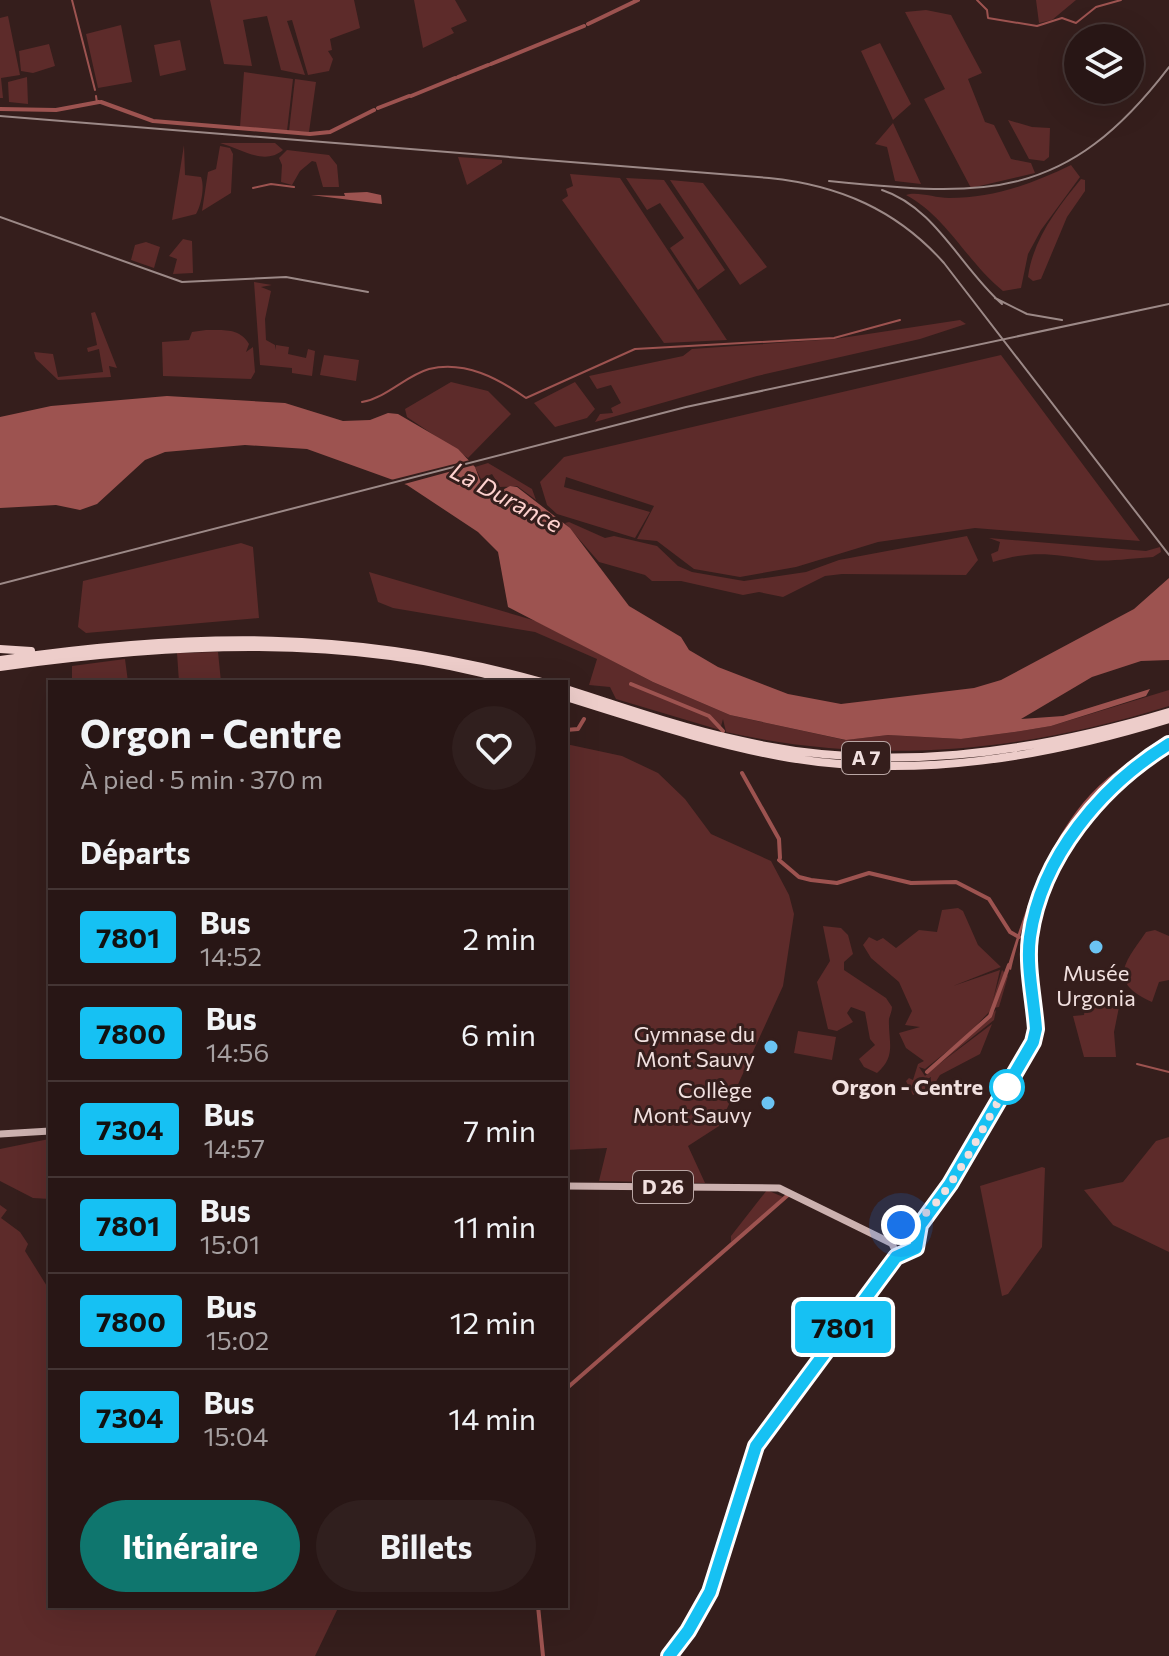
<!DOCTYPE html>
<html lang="fr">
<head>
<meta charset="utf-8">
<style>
	body { margin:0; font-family:Commissioner,sans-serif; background:#301f1e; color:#f1f3f6; height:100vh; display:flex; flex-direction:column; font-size:30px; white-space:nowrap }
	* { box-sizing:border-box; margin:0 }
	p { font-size:26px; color:#a59fa0 }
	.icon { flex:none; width:44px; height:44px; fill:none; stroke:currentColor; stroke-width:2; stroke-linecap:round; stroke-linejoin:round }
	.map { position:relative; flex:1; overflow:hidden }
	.details { position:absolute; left:48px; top:680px; width:520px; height:928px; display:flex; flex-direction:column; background:#281615; border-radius:0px; box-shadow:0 8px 32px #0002,0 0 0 2px #443534 }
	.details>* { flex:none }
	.badge { padding:0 16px; border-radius:6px; font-size:28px; line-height:52px }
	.tools { position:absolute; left:1064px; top:24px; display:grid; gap:16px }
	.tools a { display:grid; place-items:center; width:80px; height:80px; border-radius:50%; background:#281615; box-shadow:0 8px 32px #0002,0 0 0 2px #443534; font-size:40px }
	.you { position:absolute; width:40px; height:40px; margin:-20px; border:6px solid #fff; border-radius:50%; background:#1a73e8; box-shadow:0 0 0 12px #1a73e833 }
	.map>.badge { position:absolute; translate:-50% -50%; box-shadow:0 0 0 4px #fff }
	h2 { padding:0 32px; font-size:30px; line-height:72px }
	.round { display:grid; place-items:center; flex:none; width:84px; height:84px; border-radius:42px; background:#301f1e }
	.headline { display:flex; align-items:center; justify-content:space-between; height:136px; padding:0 32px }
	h1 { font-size:38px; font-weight:700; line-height:60px }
	.button { display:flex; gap:16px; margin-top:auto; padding:16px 32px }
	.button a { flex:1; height:92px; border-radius:48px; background:#0f766e; color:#fff; font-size:32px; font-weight:700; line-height:92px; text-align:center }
	.button a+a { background:#301f1e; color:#f1f3f6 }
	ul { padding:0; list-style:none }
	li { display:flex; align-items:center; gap:24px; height:96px; padding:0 32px; border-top:2px solid #443534 }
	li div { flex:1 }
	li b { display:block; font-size:30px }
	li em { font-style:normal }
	li .badge { min-width:88px; font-weight:700; text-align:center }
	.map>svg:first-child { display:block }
	.green { fill:#5d2b2a }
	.water { fill:#9d5350 }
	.pier { fill:#351e1c }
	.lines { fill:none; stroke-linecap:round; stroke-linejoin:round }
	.stream { stroke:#9d5350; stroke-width:2 }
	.canal { stroke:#9d5350; stroke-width:4 }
	.major { stroke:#ccb1af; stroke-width:7 }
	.highway { stroke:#edcdca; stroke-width:8 }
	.rail { stroke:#9c8987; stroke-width:2 }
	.line-casing { stroke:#fff; stroke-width:18 }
	.line { stroke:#16c1f3; stroke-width:12 }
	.walk { stroke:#f1e0df; stroke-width:8; stroke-dasharray:0 14.4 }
	.poi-dot { fill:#6bc3f2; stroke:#351e1c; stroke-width:3 }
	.stop-dot { fill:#fff; stroke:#16c1f3; stroke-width:4 }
	.labels { text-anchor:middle; stroke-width:6; stroke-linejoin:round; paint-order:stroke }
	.shield { fill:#351e1c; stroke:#b9a6a4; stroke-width:2 }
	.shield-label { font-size:20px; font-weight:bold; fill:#f1e0df }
	.poi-label { font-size:22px; fill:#f1e0df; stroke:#351e1c; text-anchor:end }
	.stop-label { font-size:22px; font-weight:bold; fill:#f1e0df; stroke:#351e1c; text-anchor:end }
	.water-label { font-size:24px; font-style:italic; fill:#fed1ce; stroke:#351e1c }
</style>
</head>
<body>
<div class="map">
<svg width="1169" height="1656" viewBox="0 0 1169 1656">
	<rect width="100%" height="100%" fill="#351e1c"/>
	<!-- green -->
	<path class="green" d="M210 0H354L360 28 330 39 332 50 328 51 333 59 329 71 308 75 292 20 287 21 305 75 281 70 267 16 243 20 252 66 224 64Z
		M414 0H455L467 21 451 28 454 33 423 48Z
		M1036 0H1076L1052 20 1039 23Z
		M926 10 951 15 982 73 968 79 985 122 994 125 1011 159 1031 163 1035 173 971 188 924 99 945 89 905 12Z
		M8 16 20 75 1 78 3 98H0V18Z
		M121 25 132 82 98 88 86 34Z
		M180 40 186 70 160 76 154 45Z
		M880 43 911 104 893 120 861 51Z
		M49 44 55 66 33 73 21 71 19 51Z
		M244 72 293 79 287 131 240 127Z
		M27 77 28 104 9 102 8 82Z
		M295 79 316 82 309 132 289 131Z
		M1008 120 1032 127 1050 128 1049 157 1044 161 1029 159Z
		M893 123 921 184 895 181 887 147 875 144Z
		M220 143H275L283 150C264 166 242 149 220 143Z
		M184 145 185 175 201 177C205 187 201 206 196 214L172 220Z
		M220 146 230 148 233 154 231 193 202 211 208 172 216 169Z
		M287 150 329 155 337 165 339 187H323L316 162 312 161 300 171 292 185 281 182 282 165 279 158Z
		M458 157 502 160V163L467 185Z
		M1071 165 1080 177 1041 230 1028 254 1021 288 1003 291C967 262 947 217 906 195 917 191 935 198 949 198 993 198 1032 184 1071 165Z
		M570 174 620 178 727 340 664 343 562 200 568 196 566 189 573 186Z
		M626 178 664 180 725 270 698 290 670 248 684 238 660 203 647 210Z
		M1081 179 1085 180V191L1067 217 1041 279 1033 281 1028 277C1033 239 1058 207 1081 179Z
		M670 180 703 183 767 267 740 285Z
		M183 239 192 241 193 273 173 274 177 259 169 256Z
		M146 242 160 247 154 268 131 260 135 245Z
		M254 282 272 285 261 287 271 291 265 319 266 340 275 345V350L276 345 289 347 288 354 306 358 308 349 315 351 312 376 292 373V368L260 365Z
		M95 312 117 368 109 366 111 377 58 380 36 359 34 352 53 354 58 377 103 372 99 349 88 352 87 348 97 345 91 313Z
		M960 320 966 324 920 339 757 376 595 422 600 414 613 413 611 408 621 403 611 385 597 389 589 376 683 356 692 349 835 339Z
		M206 330C224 330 240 328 249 344L246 352 253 347 255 372 251 379 163 376 162 342 189 340 192 332Z
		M324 355 359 360 356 381 320 375Z
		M1001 355 1140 541 975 528 878 542 796 567 740 577 694 569 657 541 637 539 654 506 566 477 564 487 650 512 635 538 557 514 547 505 540 482 564 457Z
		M451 382 488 391 511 414 468 458 407 417 405 409Z
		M575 382 595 409 587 418 555 427 534 403Z
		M488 463 532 489 536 500 517 486 500 487 492 474 481 479 475 467Z
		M569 522 605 538 614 536 657 546 678 566 692 572 744 581 806 572 839 560 967 536 978 560 966 575 842 574 825 576 783 597 759 592 743 595 681 581H652L645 575 599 562 565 523Z
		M989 538 1146 551 1160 547 1161 552 1153 557C1133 558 1110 562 1091 560 1051 554 1033 550 993 562L991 554 998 551 1000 542Z
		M241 543 253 547 259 618 86 633 78 627 83 581Z
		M369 572 536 621 653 682 730 715 845 740 888 735 961 739 1021 731 1051 726 1169 690V706C1023 752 876 766 726 732L723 719 720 730 616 699 610 687 589 685 597 659 535 632 393 608 378 602Z
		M218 652 221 682H179L177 653Z
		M125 659 128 682H72V666Z
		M566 744 622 756 658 773 685 799 711 834 771 861 789 895 794 914 783 986 719 1126 688 1146 705 1183 599 1181 607 1148 566 1150Z
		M958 908 963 911 978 945 1001 967 953 986 1000 970 993 1000 1002 970 1008 976 999 1007 993 1008 965 1037 925 1069 919 1067 925 1076 996 1010 994 1020 935 1067 992 1024 980 1054 940 1075 928 1094 931 1077 926 1080 925 1089 913 1095 906 1081 909 1078 913 1080 918 1064 924 1061 906 1048 899 1033 920 1027 905 1025 912 1011 899 982 871 958 863 945 869 937 877 941 883 938 896 948 919 930 937 932 942 910Z
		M823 926 841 928 848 935 853 954 844 962V970L886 998 892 1007C892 1011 890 1015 889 1019 888 1041 897 1056 877 1073L864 1067 859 1059 875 1045 870 1039 865 1012 851 1007 847 1013 853 1022 837 1031 828 1029 817 982 830 961Z
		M1155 930 1169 936V980L1159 982 1152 1002C1106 981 1125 963 1146 932Z
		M1094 1002H1120L1114 1032 1116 1057H1084L1073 1016 1084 1015 1085 1008 1094 1006Z
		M798 1031 836 1037 832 1060 794 1053Z
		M1169 1137V1252L1113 1225 1084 1190 1123 1182 1156 1141Z
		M49 1139 50 1199 33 1198 0 1181V1149Z
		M1042 1167 1045 1168 1042 1247 1008 1294 1002 1296 980 1186Z
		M767 1190 783 1197 731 1242V1236Z
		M0 1205 7 1210 1 1218 20 1232 28 1244 25 1251 50 1291V1606H339L315 1656H0Z"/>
	<!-- water -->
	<path class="water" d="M367 192 381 195 382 204 311 195 345 196 344 193Z
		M167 396 285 403 343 421 370 420 388 413 398 414 458 449 475 467 483 488 493 495 510 486 517 487 570 528 629 606 681 637 689 650 718 667 788 694 841 704 974 688 1001 680 1134 609 1169 578V660L1141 661 1092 677 1021 719 1063 716 1150 689 1146 696 1051 726 1021 731 961 739 888 735 846 740 730 715 653 682 508 607 498 552 478 532 407 485 307 449 245 445 165 452 145 460 97 504 80 510 56 505 0 508V417L51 406Z
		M1169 735V740C1143 757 1117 773 1095 794 1054 834 1023 916 1011 970L1007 968C1026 908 1047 842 1090 795 1112 771 1142 753 1169 735Z"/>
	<!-- pier -->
	<path class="pier" d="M474 459 478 464 397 486 387 481Z"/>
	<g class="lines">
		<!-- stream -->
		<path class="stream" d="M72 0 95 90
			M977 0 987 10 988 18 1037 26 1062 18 1076 23 1096 7 1121 0
			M96 96 97 103
			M253 188 271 184 294 187
			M362 402C388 397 405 376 429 369 465 360 499 379 526 398L635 349 834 338 900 320
			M1137 1064 1169 1072"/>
		<!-- canal -->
		<path class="canal" d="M588 24 638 0
			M491 64 584 26
			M458 77 488 65
			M411 96 455 78
			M101 102 153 121 310 134 330 132 374 110
			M378 108 409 96
			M0 109 56 110 99 102
			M631 684 709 716 723 731
			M566 730 578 729 584 719
			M742 773 779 839 780 858
			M779 860 799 877 811 880 837 883 869 873 911 883 956 882 989 899 1010 932 1019 937
			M927 1072 990 1016 1009 965
			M566 1389 788 1195
			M538 1606 543 1656"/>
		<!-- major -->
		<path class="major" d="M0 1134 50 1131
			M566 1186 779 1188 891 1243
			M942 1195 916 1223 894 1229 890 1240 895 1250 905 1254 916 1248 920 1225 950 1184 1034 1038 1030 936 1049 879 1094 803 1139 763 1169 744
			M669 1656 701 1610 718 1571 740 1488 756 1446 902 1253"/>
		<!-- highway -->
		<path class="highway" d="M0 649 31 651
			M0 660C192 632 353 629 542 682
			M0 667C173 643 345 633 515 682
			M566 689C624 708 682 728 742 741 887 774 1028 754 1169 712
			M566 697C640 720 714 745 790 758 919 779 1045 757 1169 719"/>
		<!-- rail -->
		<path class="rail" d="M0 116 769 178C839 185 897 210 944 263L1169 555
			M829 181C986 197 1066 202 1169 67
			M882 190C935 207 961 268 1002 304
			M0 217 182 282 286 277 368 292
			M995 298 1027 314 1062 320
			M0 584 686 407 1169 304"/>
	</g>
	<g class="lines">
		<!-- line casing -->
		<g class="line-casing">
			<path id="line" d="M669 1656 688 1631 710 1592 756 1446 896 1257 916 1248 920 1225 950 1184 1033 1042 1036 1029C1034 1000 1026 966 1030 937 1041 857 1102 785 1169 744"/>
		</g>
		<!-- line -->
		<use href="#line" class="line"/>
		<!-- walk -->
		<path class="walk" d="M901 1225C939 1227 987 1116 1007 1087"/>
	</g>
	<!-- markers -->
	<g class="poi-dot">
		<circle cx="1096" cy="947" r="8"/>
		<circle cx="771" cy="1047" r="8"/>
		<circle cx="768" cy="1103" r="8"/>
	</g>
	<circle class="stop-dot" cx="1007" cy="1087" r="16"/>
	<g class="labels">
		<!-- shield labels -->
		<g class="shield">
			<rect x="842" y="742" width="48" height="32" rx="6"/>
			<rect x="633" y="1171" width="60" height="32" rx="6"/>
		</g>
		<g class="shield-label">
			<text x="866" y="765">A 7</text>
			<text x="663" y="1194">D 26</text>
		</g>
		<!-- poi labels -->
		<g class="poi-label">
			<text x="1096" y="981" text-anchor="middle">Musée<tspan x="1096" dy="25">Urgonia</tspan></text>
			<text x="755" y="1042">Gymnase du<tspan x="755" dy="25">Mont Sauvy</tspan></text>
			<text x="752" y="1098">Collège<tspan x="752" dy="25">Mont Sauvy</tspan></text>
		</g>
		<!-- stop labels -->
		<g class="stop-label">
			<text x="983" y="1095">Orgon - Centre</text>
		</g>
		<!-- water labels -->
		<g class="water-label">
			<text transform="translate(506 498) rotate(28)" y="8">La Durance</text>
		</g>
	</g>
</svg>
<div class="tools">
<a><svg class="icon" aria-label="layers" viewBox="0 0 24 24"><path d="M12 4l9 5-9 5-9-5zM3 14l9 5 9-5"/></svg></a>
</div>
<div class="you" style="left:901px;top:1225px"></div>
<b class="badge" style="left:843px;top:1327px;background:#16c1f3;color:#111">7801</b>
<section class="details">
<div class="headline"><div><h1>Orgon - Centre</h1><p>À pied · 5 min · 370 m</p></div><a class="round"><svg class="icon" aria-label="heart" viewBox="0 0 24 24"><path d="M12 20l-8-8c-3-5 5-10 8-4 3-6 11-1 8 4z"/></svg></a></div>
<h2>Départs</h2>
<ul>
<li><span class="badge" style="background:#16c1f3;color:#111">7801</span><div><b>Bus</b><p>14:52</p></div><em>2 min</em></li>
<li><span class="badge" style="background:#16c1f3;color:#111">7800</span><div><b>Bus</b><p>14:56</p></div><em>6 min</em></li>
<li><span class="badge" style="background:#16c1f3;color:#111">7304</span><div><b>Bus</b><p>14:57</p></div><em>7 min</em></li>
<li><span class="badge" style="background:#16c1f3;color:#111">7801</span><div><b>Bus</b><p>15:01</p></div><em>11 min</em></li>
<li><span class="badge" style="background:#16c1f3;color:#111">7800</span><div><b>Bus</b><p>15:02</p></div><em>12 min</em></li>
<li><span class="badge" style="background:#16c1f3;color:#111">7304</span><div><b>Bus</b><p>15:04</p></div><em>14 min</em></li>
</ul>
<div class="button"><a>Itinéraire</a><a>Billets</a></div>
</section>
</div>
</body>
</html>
